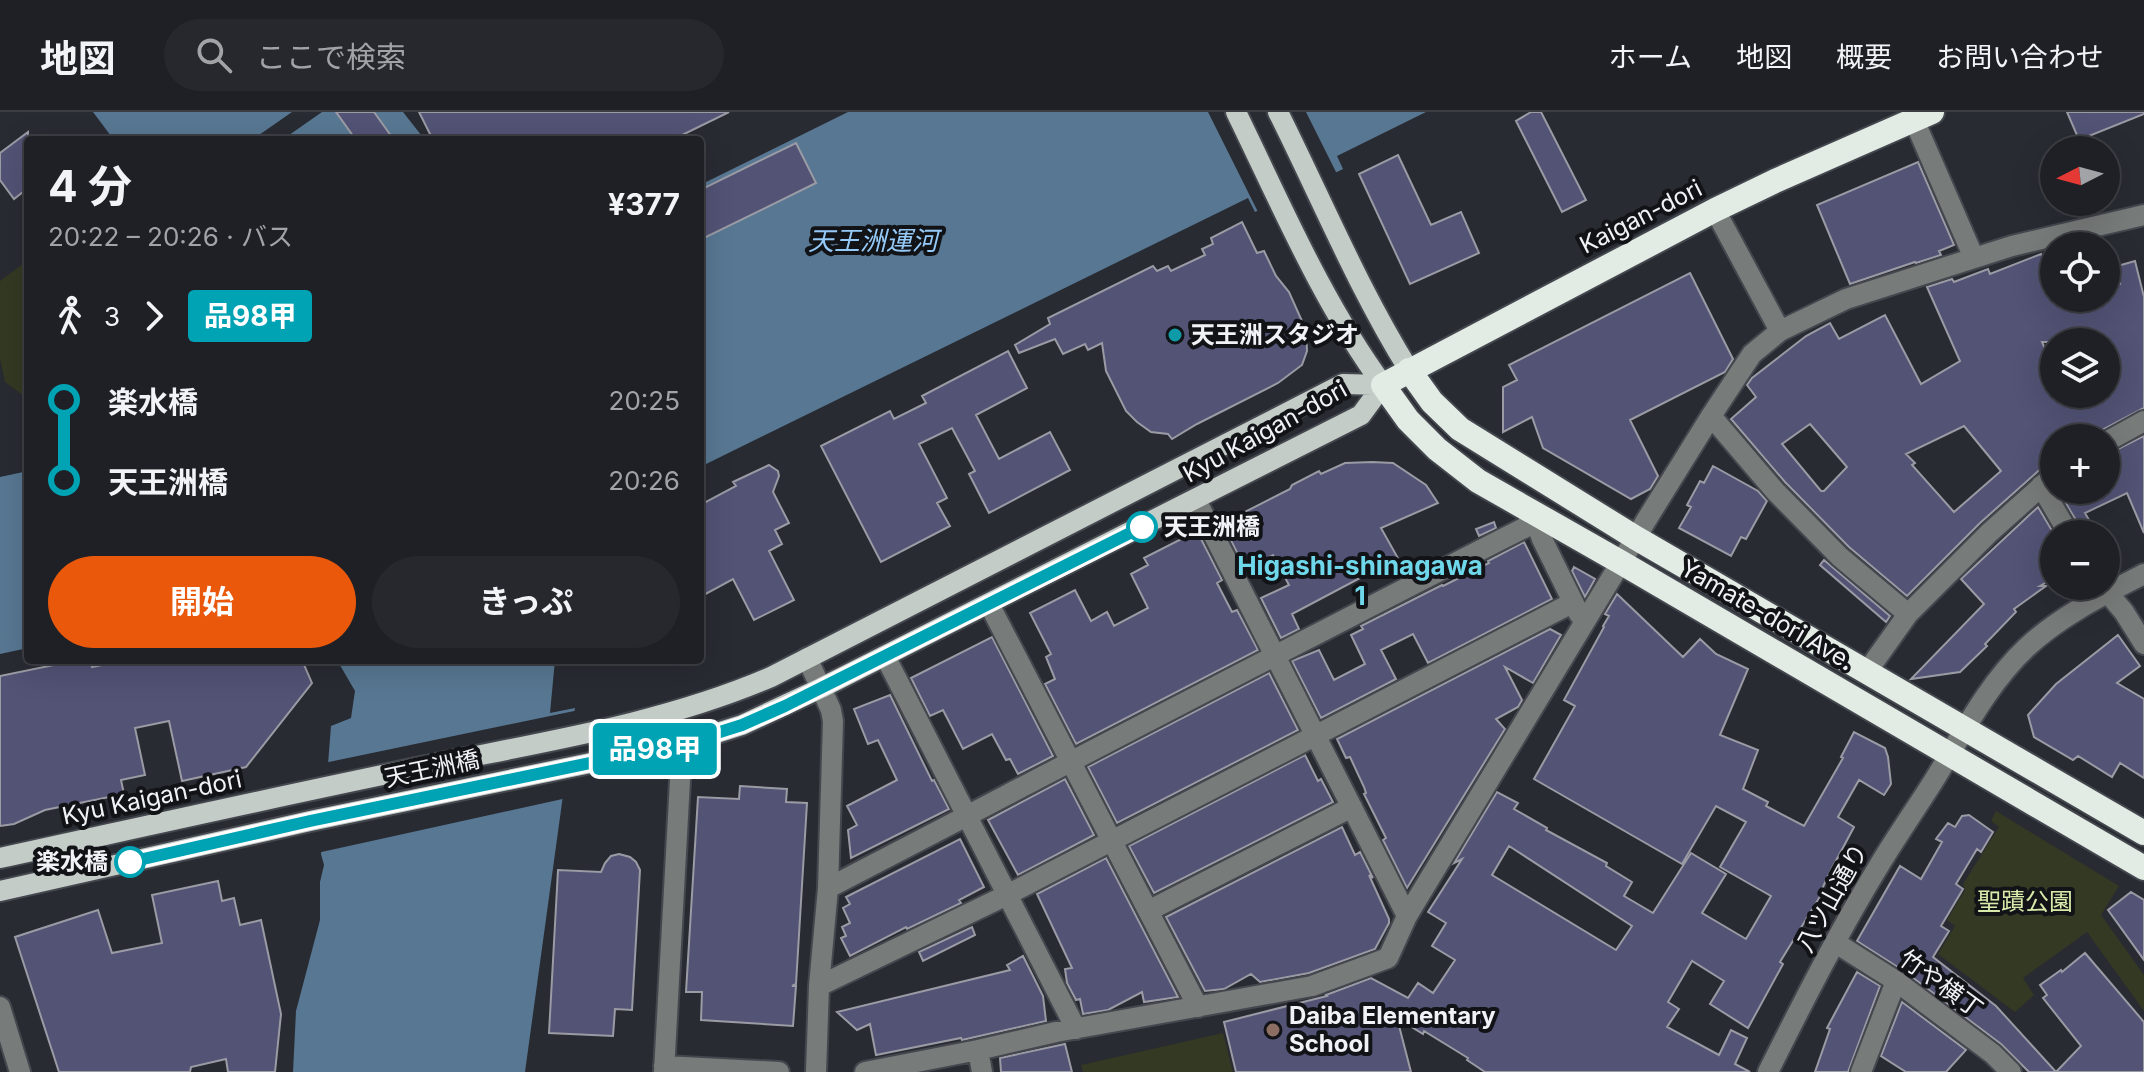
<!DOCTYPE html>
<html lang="ja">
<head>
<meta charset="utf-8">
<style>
	body { margin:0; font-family:Inter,"Noto Sans JP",sans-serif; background:#26282e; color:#f1f3f6; height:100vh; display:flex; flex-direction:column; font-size:30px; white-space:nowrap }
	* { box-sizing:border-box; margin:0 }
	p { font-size:26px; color:#a1a3a7 }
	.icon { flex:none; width:44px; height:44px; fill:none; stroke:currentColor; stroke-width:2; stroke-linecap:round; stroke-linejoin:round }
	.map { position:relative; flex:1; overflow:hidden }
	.sheet { position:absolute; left:24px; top:24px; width:680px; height:528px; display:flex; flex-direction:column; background:#1e2026; border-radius:8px; box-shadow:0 8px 32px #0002,0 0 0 2px #3c3e43 }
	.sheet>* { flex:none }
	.badge { padding:0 16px; border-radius:6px; font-size:28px; line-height:52px }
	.needle { width:52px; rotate:264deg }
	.controls { position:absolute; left:2040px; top:24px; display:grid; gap:16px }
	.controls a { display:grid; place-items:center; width:80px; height:80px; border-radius:50%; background:#1e2026; box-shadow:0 8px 32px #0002,0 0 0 2px #3c3e43; font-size:40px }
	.map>.badge { position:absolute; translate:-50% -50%; box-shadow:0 0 0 4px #fff }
	.legs { display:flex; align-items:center; gap:12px; height:88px; padding:0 24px; font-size:26px }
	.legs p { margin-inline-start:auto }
	.headline { display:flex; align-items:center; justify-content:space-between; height:136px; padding:0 24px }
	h1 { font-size:44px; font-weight:700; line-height:60px }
	.action { display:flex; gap:16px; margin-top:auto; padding:16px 24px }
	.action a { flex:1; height:92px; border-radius:48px; background:#ea580c; color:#fff; font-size:32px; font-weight:700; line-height:92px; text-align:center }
	.action a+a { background:#26282e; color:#f1f3f6 }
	ul { padding:0 24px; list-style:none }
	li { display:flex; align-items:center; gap:28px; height:80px; font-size:30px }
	li i { display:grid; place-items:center; width:12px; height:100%; margin:0 10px; background:currentColor }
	li i::after { content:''; width:20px; height:20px; margin:-10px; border:6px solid; border-radius:50%; background:#1e2026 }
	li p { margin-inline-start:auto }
	li:first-child i { background:linear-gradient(#0000 50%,currentColor 0) }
	li:last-child i { background:linear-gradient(currentColor 50%,#0000 0) }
	header { display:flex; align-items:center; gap:48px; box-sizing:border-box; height:112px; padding:0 40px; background:#1e2026; border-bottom:2px solid #3c3e43 }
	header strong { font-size:38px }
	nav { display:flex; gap:44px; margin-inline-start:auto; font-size:28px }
	.search { width:560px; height:72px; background:#26282e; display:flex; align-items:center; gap:20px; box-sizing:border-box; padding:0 28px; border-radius:44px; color:#a1a3a7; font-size:30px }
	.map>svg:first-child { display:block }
	.green { fill:#333923 }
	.water { fill:#587792 }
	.pier { fill:#282b32 }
	.building { fill:#525375; stroke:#9a9ba4; stroke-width:2; fill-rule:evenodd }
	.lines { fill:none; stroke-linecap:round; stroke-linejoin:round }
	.minor-casing { stroke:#44474e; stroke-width:24 }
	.major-casing { stroke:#44474e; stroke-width:24 }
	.highway-casing { stroke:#44474e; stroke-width:28 }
	.minor { stroke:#777b79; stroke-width:20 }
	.major { stroke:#c4ccc7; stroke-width:20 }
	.highway { stroke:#e2ece5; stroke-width:24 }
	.line-1-casing { stroke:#fff; stroke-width:18 }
	.line-1 { stroke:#00a3b4; stroke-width:12 }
	.culture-dot { fill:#0f9aa8; stroke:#121317; stroke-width:3 }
	.stop-1-dot { fill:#fff; stroke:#00a3b4; stroke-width:4 }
	.education-dot { fill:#8d6e63; stroke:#121317; stroke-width:3 }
	.labels { text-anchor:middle; stroke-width:8; stroke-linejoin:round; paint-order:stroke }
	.street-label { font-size:24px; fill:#f0f2f7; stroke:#121317 }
	.poi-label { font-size:24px; font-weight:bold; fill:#f0f2f7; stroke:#121317; text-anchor:start }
	.stop-label { font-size:24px; font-weight:bold; fill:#f0f2f7; stroke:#121317; text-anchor:start }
	.park-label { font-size:24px; fill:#d9ebab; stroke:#121317 }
	.water-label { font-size:26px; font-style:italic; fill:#95caf8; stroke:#121317 }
	.neighbourhood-label { font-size:26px; font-weight:bold; fill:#6ed7ea; stroke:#121317 }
</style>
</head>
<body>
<header>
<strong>地図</strong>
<div class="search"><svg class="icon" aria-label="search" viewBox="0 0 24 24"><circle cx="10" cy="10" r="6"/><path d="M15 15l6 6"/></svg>ここで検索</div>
<nav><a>ホーム</a><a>地図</a><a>概要</a><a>お問い合わせ</a></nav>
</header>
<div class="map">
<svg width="2144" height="960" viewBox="0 0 2144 960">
	<rect width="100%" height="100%" fill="#282b32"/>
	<!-- green -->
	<path class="green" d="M28 148V287L5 270 0 247V169Z
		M1996 699 2119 774 2101 803 2144 863V899L2087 820 2023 866 2034 883 2015 900 1938 842 1955 814 1947 808 1965 778 1963 772 1999 715 1991 709Z
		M1223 921 1233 960H1083L1081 953Z"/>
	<!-- water -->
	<path class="water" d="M93 0H403L425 28H114Z
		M848 0H1426L1337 44 1343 57 1255 100 1248 86 700 355V73Z
		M28 359V536L0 542V365Z
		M337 548H555L550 601 575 596 525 960H293L296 899 320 808V770L324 753 321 742 331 614 351 606 355 579Z"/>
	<!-- pier -->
	<path class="pier" d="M292 0H322L282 28H252Z
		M1208 0H1306L1338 64 1259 102Z
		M579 598 567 686 317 741 324 651Z"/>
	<!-- building -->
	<path class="building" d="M336 0H374L394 28H356Z
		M419 0H729L672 28H433Z
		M1531 0H1541L1586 88 1562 100 1516 9Z
		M2067 0H2144V2L2079 28Z
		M28 20V76L14 87 0 68V41Z
		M796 31 816 71 700 128V78Z
		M1398 43 1431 113 1461 100 1479 141 1410 172 1359 62Z
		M1918 50 1954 133 1939 139 1941 143 1916 151 1915 150 1850 172 1817 93Z
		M1242 110 1257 141 1264 139 1276 164 1289 180 1306 218 1307 239 1302 253 1278 271 1197 312 1172 327 1168 322 1151 320 1137 310 1126 299 1106 259 1102 231 1088 238 1085 232 1063 242 1055 227 1019 241 1015 233 1050 212 1048 206 1153 154 1157 159 1168 154 1171 159 1205 143 1202 137 1213 132 1211 126Z
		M2054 139V186H2106V177L2120 172 2114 155 2135 149 2144 185V296L2100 319 2094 326H2054V350L2045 353 1980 411 1907 484 1849 435 1785 370 1731 307 1756 285 1747 273 1752 266 1806 224 1830 211 1839 227 1885 203 1921 272 1960 249 1927 175 1952 167 1954 170 1988 157 1990 162 2041 142 2042 144ZM2042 230H2106V282H2054V257ZM1810 312 1847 355 1824 379H1821L1782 332ZM1964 314 2001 359 1954 400 1912 353 1915 351 1906 342Z
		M1690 161 1733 247 1725 260 1630 308 1658 364 1650 377 1631 387 1543 336 1532 305 1503 320V275L1517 268 1509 253Z
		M1008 239 1027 276 976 303 999 347 1050 320 1070 358 989 401 969 362 975 359 952 316 919 332 947 386 937 391 950 414 881 450 821 334 890 299 894 307 926 291 922 284Z
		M2144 324V421L2127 381 2085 401 2097 422H2082L2080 415 2058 378H2106V343Z
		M1372 350 1393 351 1426 373 1438 391 1381 416 1399 448 1378 460 1377 457 1292 502 1299 517 1281 526 1261 486 1289 473 1273 443 1245 457 1222 410 1234 404 1235 405 1290 377 1292 373 1319 359 1321 362 1345 351Z
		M769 353 778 359 779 364 773 380 789 411 775 418 782 432 769 439 794 488 754 508 733 467 700 485V393L736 374 733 370Z
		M1713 354 1758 379 1767 389 1746 427 1741 425 1731 444 1679 416 1691 395 1687 393 1700 369 1704 371Z
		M2038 395 2054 422V466L2040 474H2046L2014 497 2016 500 1985 532 1987 534 1960 560 1911 567 1984 492 1961 467Z
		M1494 410 1496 416 1479 424 1476 417Z
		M1198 421 1222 468 1217 471 1232 500 1237 498 1258 538 1076 632 1045 572 1055 567 1046 545 1051 542 1030 501 1075 478 1091 509 1107 500 1114 514 1148 496 1131 462 1148 453 1144 446 1191 422 1192 424Z
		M1524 430 1552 487 1428 551 1413 522 1381 538 1396 567 1321 606 1292 549 1319 538 1334 568 1365 552 1351 523 1363 517 1361 514 1442 473 1443 474 1489 451 1488 449Z
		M1824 448 1890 504 1886 510 1820 453Z
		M1574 455 1595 467 1585 485 1572 459Z
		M1617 482 1683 545 1700 527 1716 542 1748 557 1720 623 1758 638 1743 677 1768 690 1766 694 1804 714 1843 646 1841 645 1854 620 1885 636 1888 645 1891 672 1884 683 1859 668 1838 705 1854 715 1831 758 1822 777 1824 778 1780 850 1783 852 1748 916 1710 892 1724 869 1692 849 1668 890 1679 897 1667 915 1719 943 1731 918 1747 926 1735 952 1750 960H1485L1467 948 1468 946 1424 919 1423 922 1397 906 1411 960H1236L1224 910 1327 884 1326 883 1371 866 1408 886 1418 871 1433 881 1455 848 1432 834 1446 811 1428 800 1462 747 1454 751 1497 680 1518 691 1514 697 1547 716 1546 718 1607 751 1606 754 1632 770 1624 784 1653 801 1691 741 1726 762 1702 801 1746 827 1771 784 1720 755 1746 710 1716 694 1682 752 1534 667 1575 594 1564 588 1604 515 1603 514 1609 504 1605 502ZM1509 734 1632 814 1616 838 1492 763Z
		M1550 517 1561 523 1533 571 1505 555 1522 588 1518 595 1496 607 1505 617 1407 776 1383 728 1386 726 1364 682 1366 681 1364 675 1350 645 1346 646 1337 627Z
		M2118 523 2140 554 2117 571 2144 587V666L2120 651 2112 665 2078 644 2073 648 2034 625 2028 603 2056 572Z
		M992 525 1053 644 1018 662 1010 647 1006 648 992 622 963 637 943 598 930 604 911 566Z
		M78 548H90L92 555 126 548H302L312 571 246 655 182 669 169 609 135 616 145 663 121 668 124 682 45 698 14 712 0 714V564Z
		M1269 561 1298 618 1117 711 1088 655Z
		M890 583 932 669 934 668 949 697 851 746 848 718 857 713 847 694 897 668 878 628 868 632 854 597Z
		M1305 643 1318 669 1321 667 1333 690 1154 781 1129 734Z
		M1065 667 1094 723 1018 763 988 708Z
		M740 674 787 677 786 690 807 691 796 872 792 874H796L793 914 701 908 702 880H686L698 685 739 687Z
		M1969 703 1993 720 1981 740 1977 737 1956 772 1963 777 1941 814 1949 819 1933 845 1996 894 2056 960 2081 934 2043 886 2047 883 2040 873 2061 858 2062 860 2085 841 2144 910V960H2029L2001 932 1904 859 1857 829 1900 754 1921 767 1942 730 1936 727 1948 711 1955 715 1962 704Z
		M1342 715 1355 743 1360 740 1373 766 1369 763 1389 807V811L1375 837 1309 861 1260 870 1251 862 1224 877 1205 879 1166 805Z
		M960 727 984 775 959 788 961 791 907 817 906 815 850 844 841 826 846 824 842 815 850 811 843 796 850 792 846 785Z
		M619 742 630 745 636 750 640 758 632 898 615 897 613 924 549 921 558 758 601 760 605 751 611 744Z
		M1106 746 1178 885 1144 890 1142 880 1108 898 1083 902 1080 887 1076 888 1067 871 1065 857 1072 856 1037 782Z
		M218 769 222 789 234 786 240 813 261 808 281 902 275 960H228L226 947 191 955 190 960H59L15 825 98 798 112 841 162 831 152 783Z
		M2131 780 2144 788V848L2108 798Z
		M972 815 975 823 923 849 919 840Z
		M1023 844 1043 884 1046 909 975 925 962 928 961 926 876 943 870 912 857 918 837 900 1010 858 1007 853Z
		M1857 860 1880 874 1848 960H1815L1830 917 1827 916Z
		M1902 890 1966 938 1946 960H1906L1881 944Z
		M1065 932 1072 960H1001L1000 946Z"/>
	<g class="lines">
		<!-- minor casing -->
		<g class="minor-casing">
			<path id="minor" d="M1914 8 1974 146
				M1715 98 1780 219
				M1711 304 1775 379 1840 445 1908 502
				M2106 330 2144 309
				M2041 374 2069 422
				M1196 388 1407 804
				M1533 402 1542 427 1579 502
				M2102 474 2124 500 2144 532
				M989 492 1198 895
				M885 544 1076 917
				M807 546 831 598 833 609 828 776 819 874 816 960
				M1866 561 1908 502 1989 421 2054 363
				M828 776C1061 655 1293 533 1526 415L1533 402
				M1148 799 1352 695
				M1836 831 1896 869 1993 942 2011 960
				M819 874 1007 783 1572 491
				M0 895 20 960
				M978 938 982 960
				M664 954 779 960
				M664 960 682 632
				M865 960 978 938 1056 920 1312 874 1388 846 1407 804 1647 407 1711 304 1752 242 1780 219 1846 187 2012 134 2144 103
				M1768 960C1803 890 1839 819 1880 752 1898 722 1918 694 1936 665 1963 621 1988 572 2026 536 2060 504 2103 483 2144 462
				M1861 960 1896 869"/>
		</g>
		<!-- major casing -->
		<g class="major-casing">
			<path id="major" d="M1236 0C1281 92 1322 190 1383 273
				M1278 0C1321 86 1358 176 1409 258
				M0 746C142 715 284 683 426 654 542 630 662 612 771 565L1343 272 1383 273
				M0 779 310 709 682 632 742 613 821 576 1361 303 1383 273"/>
		</g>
		<!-- highway casing -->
		<g class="highway-casing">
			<path id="highway" d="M1932 0 1775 69 1715 98 1383 273 1408 308 1437 337 1478 369 1622 451 2144 756
				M1409 258 1432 290 1460 317 1636 426 2144 721"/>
		</g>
		<!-- minor -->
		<use href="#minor" class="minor"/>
		<!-- major -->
		<use href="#major" class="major"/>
		<!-- highway -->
		<use href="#highway" class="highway"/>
	</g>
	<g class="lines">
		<!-- line-1 casing -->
		<g class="line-1-casing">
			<path id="line-1" d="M130 750 310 709 682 632 742 613 785 594 1142 415"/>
		</g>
		<!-- line-1 -->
		<use href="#line-1" class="line-1"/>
	</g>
	<!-- markers -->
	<circle class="culture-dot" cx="1175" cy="223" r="8"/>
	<g class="stop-1-dot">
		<circle cx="1142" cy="415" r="14"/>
		<circle cx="130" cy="750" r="14"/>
	</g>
	<circle class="education-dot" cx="1273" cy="918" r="8"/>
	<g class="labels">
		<!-- street labels -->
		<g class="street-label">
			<text transform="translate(1641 105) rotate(-27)" y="8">Kaigan-dori</text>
			<text transform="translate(1265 320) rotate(-29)" y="8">Kyu Kaigan-dori</text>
			<text transform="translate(1767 503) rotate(30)" y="8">Yamate-dori Ave.</text>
			<text transform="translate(432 657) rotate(-12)" y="8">天王洲橋</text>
			<text transform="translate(152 686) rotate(-12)" y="8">Kyu Kaigan-dori</text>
			<text transform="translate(1832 786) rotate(-61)" y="8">八ツ山通り</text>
			<text transform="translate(1941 872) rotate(36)" y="8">竹や横丁</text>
		</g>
		<!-- poi labels -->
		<g class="poi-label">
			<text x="1191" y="231">天王洲スタジオ</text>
			<text x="1289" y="912">Daiba Elementary<tspan x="1289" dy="28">School</tspan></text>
		</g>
		<!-- stop labels -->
		<g class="stop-label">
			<text x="1164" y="423">天王洲橋</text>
			<text x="108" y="758" text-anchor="end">楽水橋</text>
		</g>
		<!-- park labels -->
		<g class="park-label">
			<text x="2025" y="798">聖蹟公園</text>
		</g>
		<!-- water labels -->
		<g class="water-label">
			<text x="873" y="138">天王洲運河</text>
		</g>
		<!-- neighbourhood labels -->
		<g class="neighbourhood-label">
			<text x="1360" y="463">Higashi-shinagawa<tspan x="1360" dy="30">1</tspan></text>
		</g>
	</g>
</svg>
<div class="controls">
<a><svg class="needle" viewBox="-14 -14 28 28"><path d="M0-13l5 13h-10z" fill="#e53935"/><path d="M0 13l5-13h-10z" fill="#a1a3a7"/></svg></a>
<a><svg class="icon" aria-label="locate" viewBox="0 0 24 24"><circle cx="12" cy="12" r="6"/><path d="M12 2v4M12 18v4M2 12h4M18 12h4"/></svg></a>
<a><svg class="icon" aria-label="layers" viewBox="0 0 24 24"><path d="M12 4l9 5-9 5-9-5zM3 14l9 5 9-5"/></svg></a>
<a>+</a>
<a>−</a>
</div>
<b class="badge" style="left:655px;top:637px;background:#00a3b4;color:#fff">品98甲</b>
<section class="sheet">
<div class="headline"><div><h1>4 分</h1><p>20:22 – 20:26 · バス</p></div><b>¥377</b></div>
<div class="legs"><svg class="icon" aria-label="walk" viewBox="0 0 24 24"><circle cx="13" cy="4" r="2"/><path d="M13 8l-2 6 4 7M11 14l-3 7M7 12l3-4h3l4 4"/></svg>3<svg class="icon" aria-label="forward" viewBox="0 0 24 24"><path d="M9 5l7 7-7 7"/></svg><b class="badge" style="background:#00a3b4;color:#fff">品98甲</b></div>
<ul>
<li><i style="color:#00a3b4"></i><b>楽水橋</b><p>20:25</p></li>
<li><i style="color:#00a3b4"></i><b>天王洲橋</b><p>20:26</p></li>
</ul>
<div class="action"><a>開始</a><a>きっぷ</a></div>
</section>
</div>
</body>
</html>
